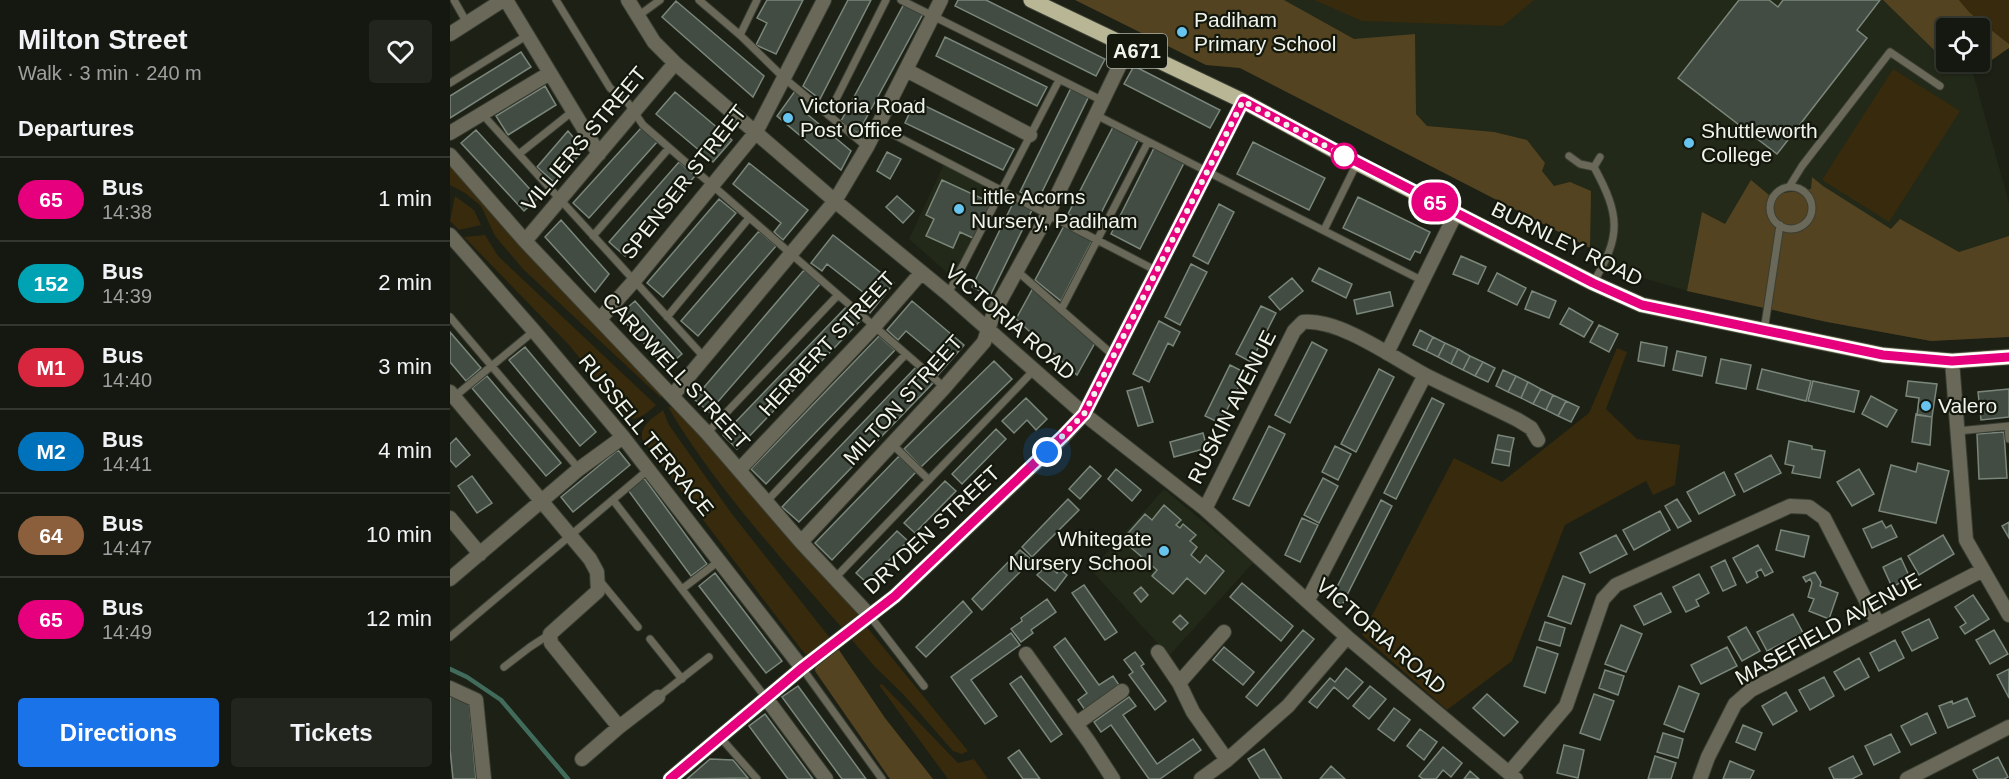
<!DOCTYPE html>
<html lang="en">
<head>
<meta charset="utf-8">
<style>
	body { margin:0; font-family:Arial,sans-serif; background:#22251e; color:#f1f3f6; height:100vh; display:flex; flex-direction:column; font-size:22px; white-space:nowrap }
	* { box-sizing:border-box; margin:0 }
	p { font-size:20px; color:#9da09f }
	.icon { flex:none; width:33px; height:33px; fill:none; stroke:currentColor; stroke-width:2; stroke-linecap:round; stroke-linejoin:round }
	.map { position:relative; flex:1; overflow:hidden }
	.details { display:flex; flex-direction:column; background:#151810; width:450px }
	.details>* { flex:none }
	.badge { padding:0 12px; border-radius:20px; font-size:21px; line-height:39px }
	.tools { position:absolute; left:1486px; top:18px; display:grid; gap:12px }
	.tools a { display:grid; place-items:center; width:54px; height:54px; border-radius:6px; background:#151810; box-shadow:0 2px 4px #0004,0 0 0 2px #343730; font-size:30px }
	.you { position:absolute; width:30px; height:30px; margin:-15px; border:4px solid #fff; border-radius:50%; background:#1a73e8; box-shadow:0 0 0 9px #1a73e833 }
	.map>.badge { position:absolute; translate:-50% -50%; box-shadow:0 0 0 3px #fff }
	h2 { padding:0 18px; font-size:22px; line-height:54px }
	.round { display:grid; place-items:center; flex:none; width:63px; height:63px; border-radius:6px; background:#22251e }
	.headline { display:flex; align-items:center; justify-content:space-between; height:102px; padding:0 18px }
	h1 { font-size:28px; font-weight:700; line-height:45px }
	.cta { display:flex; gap:12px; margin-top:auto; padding:12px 18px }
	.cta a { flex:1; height:69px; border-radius:6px; background:#1a73e8; color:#fff; font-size:24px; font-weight:700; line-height:69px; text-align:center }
	.cta a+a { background:#22251e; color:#f1f3f6 }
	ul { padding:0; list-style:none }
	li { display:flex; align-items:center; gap:18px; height:84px; padding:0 18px; border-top:2px solid #343730 }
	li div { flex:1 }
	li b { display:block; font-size:22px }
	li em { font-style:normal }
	li .badge { min-width:66px; font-weight:700; text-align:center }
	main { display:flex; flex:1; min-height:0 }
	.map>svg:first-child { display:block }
	.built { fill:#222918 }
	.green { fill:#372a0d }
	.forest { fill:#544321 }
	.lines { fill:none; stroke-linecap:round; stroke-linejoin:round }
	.stream { stroke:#416c5c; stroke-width:4.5 }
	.building { fill:#424c43; stroke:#7b867b; stroke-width:1.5 }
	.lane-casing { stroke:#3a3e33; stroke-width:9 }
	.street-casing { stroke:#3a3e33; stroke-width:16 }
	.primary-casing { stroke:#3a3e33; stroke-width:17 }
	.lane { stroke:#6a6959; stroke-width:7 }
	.street { stroke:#6a6959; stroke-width:14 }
	.primary { stroke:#b8b694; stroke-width:15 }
	.line-casing { stroke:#fff; stroke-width:14 }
	.line { stroke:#e6007e; stroke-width:9 }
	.walk { stroke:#f0f4ec; stroke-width:6; stroke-dasharray:0 10.8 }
	.poi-dot { fill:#67c4ef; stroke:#13170c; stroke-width:2 }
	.stop-dot { fill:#fff; stroke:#e6007e; stroke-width:3 }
	.labels { text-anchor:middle; stroke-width:4.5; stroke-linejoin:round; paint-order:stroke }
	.shield { fill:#13170c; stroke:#aeb2a9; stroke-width:1.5 }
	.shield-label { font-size:20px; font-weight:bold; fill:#f0f4ec }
	.poi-label { font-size:21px; fill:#f0f4ec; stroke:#13170c; text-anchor:start }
	.street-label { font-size:21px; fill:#f0f4ec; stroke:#13170c }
</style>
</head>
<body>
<main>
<section class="details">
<div class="headline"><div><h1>Milton Street</h1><p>Walk · 3 min · 240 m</p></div><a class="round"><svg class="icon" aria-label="heart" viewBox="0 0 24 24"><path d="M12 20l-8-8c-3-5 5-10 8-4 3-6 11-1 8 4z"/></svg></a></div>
<h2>Departures</h2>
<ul>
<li><span class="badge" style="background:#e6007e;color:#fff">65</span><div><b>Bus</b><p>14:38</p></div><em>1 min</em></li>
<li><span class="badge" style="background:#00a3b4;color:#fff">152</span><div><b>Bus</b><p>14:39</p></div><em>2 min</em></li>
<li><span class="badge" style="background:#d7263d;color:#fff">M1</span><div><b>Bus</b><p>14:40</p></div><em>3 min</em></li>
<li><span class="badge" style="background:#0072bc;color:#fff">M2</span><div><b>Bus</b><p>14:41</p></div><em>4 min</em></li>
<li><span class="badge" style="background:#8b5e3c;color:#fff">64</span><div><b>Bus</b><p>14:47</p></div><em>10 min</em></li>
<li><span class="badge" style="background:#e6007e;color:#fff">65</span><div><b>Bus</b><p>14:49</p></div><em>12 min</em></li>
</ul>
<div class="cta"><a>Directions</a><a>Tickets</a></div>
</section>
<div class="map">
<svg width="1559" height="779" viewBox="0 0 1559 779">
	<rect width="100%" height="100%" fill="#1c2015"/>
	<!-- built -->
	<path class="built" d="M625 0H1433L1488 54 1497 59V62H1502L1523 73 1559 203V337L1481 341 1377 322 1237 291 1153 266 1145 260 1140 248 790 68 756 65Z
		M494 164 548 191 503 278 459 239Z
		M714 489 803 563 719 656 641 570Z"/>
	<!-- green -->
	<path class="green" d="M864 0H1084L1053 26 912 21Z
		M1509 0H1559V44L1520 13Z
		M1443 69 1510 111 1439 222 1372 180Z
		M0 163 213 393 211 398 73 269 45 236 31 206 15 193 0 185Z
		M5 196 24 210 31 225 9 230 0 221Z
		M35 235 48 256 206 405C198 412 187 423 176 417L120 346 14 237Z
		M1167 348 1177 352 1156 409 1187 439 1230 445 1225 485 1203 495 1196 481 1115 525 1062 661 997 710 912 635 1004 458 1052 482 1139 413Z
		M218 407 228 408 410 617 393 629C332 559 266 488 218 407Z
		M213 410 219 425 282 514 384 643 358 655 354 653 192 439C190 425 203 418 213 410Z
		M416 626 518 751 512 754 503 751 453 694 425 667 402 640 408 631Z
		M432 684 508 763 524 759 538 779H498L429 685Z"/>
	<!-- forest -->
	<path class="forest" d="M625 0H834L904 39 965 34 966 114 977 126 1044 132 1077 140 1095 163 1092 171 1104 186 1120 182 1141 191 1140 248 790 68 756 65Z
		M1433 0H1509L1520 13 1559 44V48L1523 73 1502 62H1530V28H1497V59L1488 54Z
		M1362 177 1373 186 1441 229 1450 219 1509 252 1559 236V337L1481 341 1377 322 1237 291 1252 212 1275 224 1301 180 1319 195 1361 189Z
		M389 650 435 718 483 779H440L365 671C366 658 378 655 389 650Z"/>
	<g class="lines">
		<!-- stream -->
		<path class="stream" d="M0 669 17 677 51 700 118 779"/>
	</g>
	<!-- building -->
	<path class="building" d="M317 0H353L326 54 306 45 317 23 307 18Z
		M398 0H421L370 99 353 86Z
		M508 0H536L655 59 646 76 505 6Z
		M1289 0H1319L1328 7 1333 0H1430L1407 30 1417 38 1327 154 1228 78Z
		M226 1 314 76 303 97 212 17Z
		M455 2 474 12 408 133 390 123Z
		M495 37 597 87 587 106 486 56Z
		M71 52 81 67 0 118V96Z
		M684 66 770 110 760 128 674 84Z
		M95 86 106 105 58 135 46 116Z
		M621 88 639 96 588 200 570 192Z
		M345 91 363 107 357 114 401 151 391 170 327 116Z
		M225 92 282 140 263 162 206 114Z
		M465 101 564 149 553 170 455 123Z
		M664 125 689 138 644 227 618 214Z
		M191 128 207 142 139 218 123 203Z
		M26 130 88 198 74 211 11 143Z
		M118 131 134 150 104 182 87 167Z
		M803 142 875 178 859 210 787 174Z
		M704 148 734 163 690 249 661 234Z
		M437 152 451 159 440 179 427 171Z
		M229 162 245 176 175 256 159 242Z
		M299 163 358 210 333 240 324 232 331 223 283 184Z
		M492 180 542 203 525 239 510 232 503 248 476 236 484 219 476 215Z
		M447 196 464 211 453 223 436 207Z
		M908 197 980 232 970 253 965 251 960 260 893 228Z
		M269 199 286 213 213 297 197 283Z
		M565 199 583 208 540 296 522 287Z
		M769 204 784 212 758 264 743 256Z
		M111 220 159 274 145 292 95 237Z
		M615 224 643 239 611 301 585 280Z
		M309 231 326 246 248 336 231 321Z
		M383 235 444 283 420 313 412 307 419 297 377 264 372 271 361 263Z
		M1011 256 1036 267 1028 284 1003 274Z
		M741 264 757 272 730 325 715 317Z
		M869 268 902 284 896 298 862 281Z
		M354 270 370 284 259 412 244 399Z
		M1047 273 1076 288 1067 305 1038 291Z
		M842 278 853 291 830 310 819 297Z
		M583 288 645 343 627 375 566 319Z
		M1082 291 1106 301 1099 318 1075 309Z
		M940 292 943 306 907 314 904 300Z
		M185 301 232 354 216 368 169 315Z
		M462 301 514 345 488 375 478 366 487 357 456 331 448 340 437 330Z
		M397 306 411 320 287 449 273 435Z
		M811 306 826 313 801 362 786 354Z
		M1119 308 1143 322 1134 337 1110 324Z
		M709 321 730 332 723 346 718 343 699 382 683 374Z
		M1149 325 1168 334 1159 352 1140 342Z
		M970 330 983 337 976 351 963 345Z
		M0 332 31 368 16 381 0 362Z
		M429 336 445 350 316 484 301 469Z
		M983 337 995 343 988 357 976 351Z
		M862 342 877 350 840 423 825 415Z
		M1191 342 1217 347 1214 366 1188 361Z
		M995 343 1008 349 1001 364 988 357Z
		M75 347 146 432 130 446 59 360Z
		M1008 349 1020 356 1013 370 1001 364Z
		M1227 351 1256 357 1252 376 1223 370Z
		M1020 356 1033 362 1025 376 1013 370Z
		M1271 359 1301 365 1296 389 1266 383Z
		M544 361 562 379 471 467 454 449Z
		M1033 362 1045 368 1038 382 1025 376Z
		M780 365 796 373 770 423 755 416Z
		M467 366 484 382 349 522 332 507Z
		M929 369 944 377 906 452 891 444Z
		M1312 369 1361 381 1356 401 1307 389Z
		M1053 370 1066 376 1058 392 1046 386Z
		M37 376 111 463 96 476 22 388Z
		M1066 376 1078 382 1071 398 1058 392Z
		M1363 381 1409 391 1404 412 1358 401Z
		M1458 381 1487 384 1482 417 1467 415 1469 398 1456 396Z
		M1078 382 1091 389 1083 404 1071 398Z
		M692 387 703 422 688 426 677 391Z
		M1091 389 1103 395 1096 410 1083 404Z
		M1559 389V417L1531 420 1528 392Z
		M1103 395 1116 401 1108 416 1096 410Z
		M1421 396 1447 410 1437 427 1412 414Z
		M576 398 597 419 586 430 577 420 564 433 552 421Z
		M982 398 994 404 946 499 934 493Z
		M1116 401 1129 407 1121 422 1108 416Z
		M1466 414 1482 417 1480 445 1462 442Z
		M819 426 835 434 799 506 783 499Z
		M546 429 556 439 512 484 502 474Z
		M1554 432 1557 478 1529 479 1527 434Z
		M753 433 757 448 724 457 720 442Z
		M1048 435 1064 438 1061 452 1045 449Z
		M6 438 20 455 6 467 0 460V444Z
		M1339 441 1362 446V449L1375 451 1370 478 1342 473 1344 466 1335 464Z
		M885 446 901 454 888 480 872 472Z
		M1045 449 1061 452 1059 466 1042 463Z
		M168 450 180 465 123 512 111 497Z
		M1321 455 1331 473 1294 492 1285 474Z
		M449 456 466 472 382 560 365 543Z
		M1468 463 1499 471 1486 523 1429 511 1441 465 1466 472Z
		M640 466 651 476 630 499 619 489Z
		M666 469 691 490 682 501 658 479Z
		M1409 469 1424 494 1402 506 1387 482Z
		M1274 472 1285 495 1249 514 1237 492Z
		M22 476 42 503 27 513 8 486Z
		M194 478 257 564 241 576 178 490Z
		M873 478 888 486 869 523 854 515Z
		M495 481 506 491 465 533 454 523Z
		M618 499 629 510 582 557 572 547Z
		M1227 499 1241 521 1228 528 1215 506Z
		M931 500 942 506 892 605 881 599Z
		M714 505 731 520 726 525 730 528 733 524 746 535 740 541 747 547 741 555 750 563 756 555 774 571 755 594 737 578 723 594 702 576 707 570 672 540 695 514 702 520Z
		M1210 511 1220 530 1184 550 1173 530Z
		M852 518 868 525 850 562 835 555Z
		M1432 521 1436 528 1441 525 1447 537 1422 548 1413 529Z
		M1559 522V538L1552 526Z
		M1331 530 1359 536 1354 557 1326 550Z
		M447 531 458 541 417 583 406 573Z
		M1166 535 1177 554 1140 573 1130 553Z
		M1493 535 1504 554 1469 575 1458 556Z
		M1308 545 1323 572 1315 576 1311 569 1306 572 1308 577 1297 583 1283 558Z
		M570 550 582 560 532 610 522 599Z
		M1451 558 1460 578 1442 587 1433 567Z
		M1275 560 1286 585 1273 591 1261 567Z
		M598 564 607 573 610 569 617 575 605 591 587 575Z
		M1365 572 1371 582 1370 586 1388 593 1379 619 1359 611 1364 599 1358 597 1362 583 1360 579 1356 582 1353 577Z
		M265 573 332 661 316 673 249 586Z
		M1249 574 1259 593 1246 600 1249 606 1236 612 1223 587Z
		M1113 576 1135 584 1121 624 1098 616Z
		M792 583 843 626 831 641 780 597Z
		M634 585 667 632 655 640 622 593Z
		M691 587 698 595 691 602 684 593Z
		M1211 593 1221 612 1194 625 1184 606Z
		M1523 595 1539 619 1515 634 1510 627 1516 623 1505 607Z
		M597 599 606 612 581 630 583 633 571 642 561 629 572 621 571 618Z
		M513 601 522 612 476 657 466 647Z
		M1343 614 1353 633 1317 651 1307 632Z
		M730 615 738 623 731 630 723 622Z
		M1479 619 1488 638 1462 651 1452 632Z
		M1095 622 1115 628 1110 646 1089 640Z
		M1171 625 1192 634 1176 672 1155 664Z
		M1296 627 1310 651 1292 661 1278 637Z
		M853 630 864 639 807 706 796 697Z
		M1544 630 1558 654 1540 664 1526 640Z
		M561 633 570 645 521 680 547 716 535 724 501 677Z
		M615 638 649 685 663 676 669 685 635 710 628 700 637 693 604 647Z
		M1445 640 1454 658 1429 671 1420 653Z
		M774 647 804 672 793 685 763 660Z
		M1087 647 1108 654 1095 693 1074 686Z
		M1277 647 1287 666 1251 684 1241 665Z
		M685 652 694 664 691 666 716 701 705 710 679 675 683 672 674 660Z
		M1409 658 1419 677 1395 690 1384 672Z
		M896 668 913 682 898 699 884 687 867 708 859 702 880 678 885 682Z
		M1559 669V698L1547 675Z
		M1155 670 1174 676 1168 695 1149 688Z
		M571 676 612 734 601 742 560 684Z
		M1374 677 1384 696 1360 710 1349 690Z
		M348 686 416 779H392L332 697Z
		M920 686 936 699 919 719 903 706Z
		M1229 686 1249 694 1234 732 1214 724Z
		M1336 692 1347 711 1323 725 1312 706Z
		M0 693 19 701 26 779H3L0 749Z
		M1037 694 1068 722 1054 736 1023 708Z
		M1144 694 1164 701 1150 740 1130 733Z
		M679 697 686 706 673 715 707 764 743 739 751 750 710 779H699L661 725 651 732 644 722Z
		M1517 698 1525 716 1498 728 1489 706 1502 701 1503 704Z
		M944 708 960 720 944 741 928 729Z
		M1477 713 1486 733 1461 745 1451 726Z
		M315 714 363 779H338L299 726Z
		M1293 725 1312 733 1305 750 1286 742Z
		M970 729 987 742 974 760 957 746Z
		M1213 733 1233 739 1228 758 1207 752Z
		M1441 734 1450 752 1424 765 1415 746Z
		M1114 745 1134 750 1128 778 1107 773Z
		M993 747 1012 763 1001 777 993 770 986 779H973L969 776Z
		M814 749 832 779H810L798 759Z
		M569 750 590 779H573L558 758Z
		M1205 756 1226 763 1221 779H1198Z
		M1403 756 1412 774 1402 779H1384L1379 768Z
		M1548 757 1558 777 1554 779H1528L1523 770Z
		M260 759 283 760 298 778 237 779Z
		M1280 761 1304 771 1300 779H1273Z
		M881 766 895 779H870Z
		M1020 771 1029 779H1014Z"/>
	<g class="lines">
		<!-- lane casing -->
		<g class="lane-casing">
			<path id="lane" d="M4 0 17 23
				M106 0 160 88 178 103 193 125 494 387
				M249 0 290 35 334 78 417 147
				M451 0 653 101
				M188 16 210 0
				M290 35 307 0
				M0 83 76 36
				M33 115 254 357
				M378 115 436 0
				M646 115 971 280
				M427 126 707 271
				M69 154 123 111
				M1119 156 1130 164 1144 167C1170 215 1172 235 1143 283
				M1144 167 1150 157
				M1339 187 1352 166 1440 52 1490 86
				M1320 208a21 21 0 1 1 42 0a21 21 0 1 1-42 0Z
				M874 230 907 163
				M143 236 219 148
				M567 271 664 356
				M498 294 609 80
				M611 310 698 142
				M0 317 129 469
				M217 317 299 218
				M1314 331 1330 225
				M4 397 84 331
				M1558 426 1559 439
				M1508 431 1559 426
				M257 433 388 295
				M442 444 479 480
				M163 500 316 698
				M316 502 456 354
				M385 578 584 370
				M150 581 188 627
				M232 589 269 561
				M420 616 474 686
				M0 637 198 470
				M200 639 232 679
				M54 667 80 647 100 634
				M352 668 432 779
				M208 697 259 657
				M270 737 307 779"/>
		</g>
		<!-- street casing -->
		<g class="street-casing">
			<path id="street" d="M56 0 149 154
				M178 0 204 42 225 63 385 201 498 294 634 414 755 509 897 637 1066 779
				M0 34 53 0
				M456 70 580 135
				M0 133 100 73
				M0 155 75 241 257 433 351 542 420 616
				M0 235 84 331 173 437 352 668
				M75 241 225 63
				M150 319 184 281 306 132 374 0
				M937 353 1006 213
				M1502 361 1516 540 1559 615
				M0 392 140 559 147 572 148 591 100 634 101 643 169 727 208 697
				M223 395 385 201 417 147 491 0
				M289 470 424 327 471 273
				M755 509 844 331 853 322C891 319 943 358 977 376 1007 391 1038 405 1068 420L1081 428 1088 440
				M0 518 30 554
				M351 542 494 388 534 342 544 312 598 214 678 48
				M0 579 129 469 173 437
				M858 600 975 375
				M774 632 729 683 743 712 777 760
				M708 652 729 683
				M576 654 639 742 663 779
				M0 688 26 700 34 779
				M316 698 376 779
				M626 724 672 691
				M132 759 169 727
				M1059 773 1116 706 1153 599 1166 585 1340 506 1359 507 1374 518 1428 624
				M220 779 352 668 445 596 613 437 634 414 793 101
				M751 779 777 760 838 706 897 637
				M1250 779 1258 757 1285 704 1301 690 1533 570
				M1457 779 1559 727"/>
		</g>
		<!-- primary casing -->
		<g class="primary-casing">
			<path id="primary" d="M581 0 793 101 907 163 1143 283 1192 305 1433 355 1502 361 1559 357"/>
		</g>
		<!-- lane -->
		<use href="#lane" class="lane"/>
		<!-- street -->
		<use href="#street" class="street"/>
		<!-- primary -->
		<use href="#primary" class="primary"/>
	</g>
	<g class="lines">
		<!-- line casing -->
		<g class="line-casing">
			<path id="line" d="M220 779 352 668 445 596 613 436 634 414 793 101 907 162 1143 283 1192 305 1433 355 1502 361 1559 357"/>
		</g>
		<!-- line -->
		<use href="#line" class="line"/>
		<!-- walk -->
		<path class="walk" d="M597 452 634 414 793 101 894 156"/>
	</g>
	<!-- markers -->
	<g class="poi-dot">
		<circle cx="732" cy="32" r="6"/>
		<circle cx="338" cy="118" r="6"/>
		<circle cx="1239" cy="143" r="6"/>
		<circle cx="509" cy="209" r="6"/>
		<circle cx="1476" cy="406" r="6"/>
		<circle cx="714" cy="551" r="6"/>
	</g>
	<circle class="stop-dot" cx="894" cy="156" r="12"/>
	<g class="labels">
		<!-- shield labels -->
		<rect class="shield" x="657" y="34" width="60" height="34" rx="4.5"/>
		<g class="shield-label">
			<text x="687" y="58">A671</text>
		</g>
		<!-- poi labels -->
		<g class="poi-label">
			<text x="744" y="27">Padiham<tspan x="744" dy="24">Primary School</tspan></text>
			<text x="350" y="113">Victoria Road<tspan x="350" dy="24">Post Office</tspan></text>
			<text x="1251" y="138">Shuttleworth<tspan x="1251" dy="24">College</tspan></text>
			<text x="521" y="204">Little Acorns<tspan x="521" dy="24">Nursery, Padiham</tspan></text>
			<text x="1488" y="413">Valero</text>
			<text x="702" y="546" text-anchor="end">Whitegate<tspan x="702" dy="24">Nursery School</tspan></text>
		</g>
		<!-- street labels -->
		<g class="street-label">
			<text transform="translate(134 139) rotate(-50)" y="7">VILLIERS STREET</text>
			<text transform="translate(234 182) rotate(-52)" y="7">SPENSER STREET</text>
			<text transform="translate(1117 244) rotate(26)" y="7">BURNLEY ROAD</text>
			<text transform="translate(560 322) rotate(41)" y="7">VICTORIA ROAD</text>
			<text transform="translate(377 344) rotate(-47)" y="7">HERBERT STREET</text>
			<text transform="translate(226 371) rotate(47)" y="7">CARDWELL STREET</text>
			<text transform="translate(453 400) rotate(-48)" y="7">MILTON STREET</text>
			<text transform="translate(782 407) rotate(-63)" y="7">RUSKIN AVENUE</text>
			<text transform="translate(196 435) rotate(51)" y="7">RUSSELL TERRACE</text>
			<text transform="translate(482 530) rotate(-43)" y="7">DRYDEN STREET</text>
			<text transform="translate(1378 629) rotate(-29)" y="7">MASEFIELD AVENUE</text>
			<text transform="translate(931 636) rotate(41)" y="7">VICTORIA ROAD</text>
		</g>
	</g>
</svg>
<div class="tools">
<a><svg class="icon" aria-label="locate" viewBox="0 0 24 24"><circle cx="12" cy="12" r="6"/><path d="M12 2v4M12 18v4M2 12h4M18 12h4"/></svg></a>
</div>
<div class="you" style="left:597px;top:452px"></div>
<b class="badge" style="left:985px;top:202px;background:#e6007e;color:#fff">65</b>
</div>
</main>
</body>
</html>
